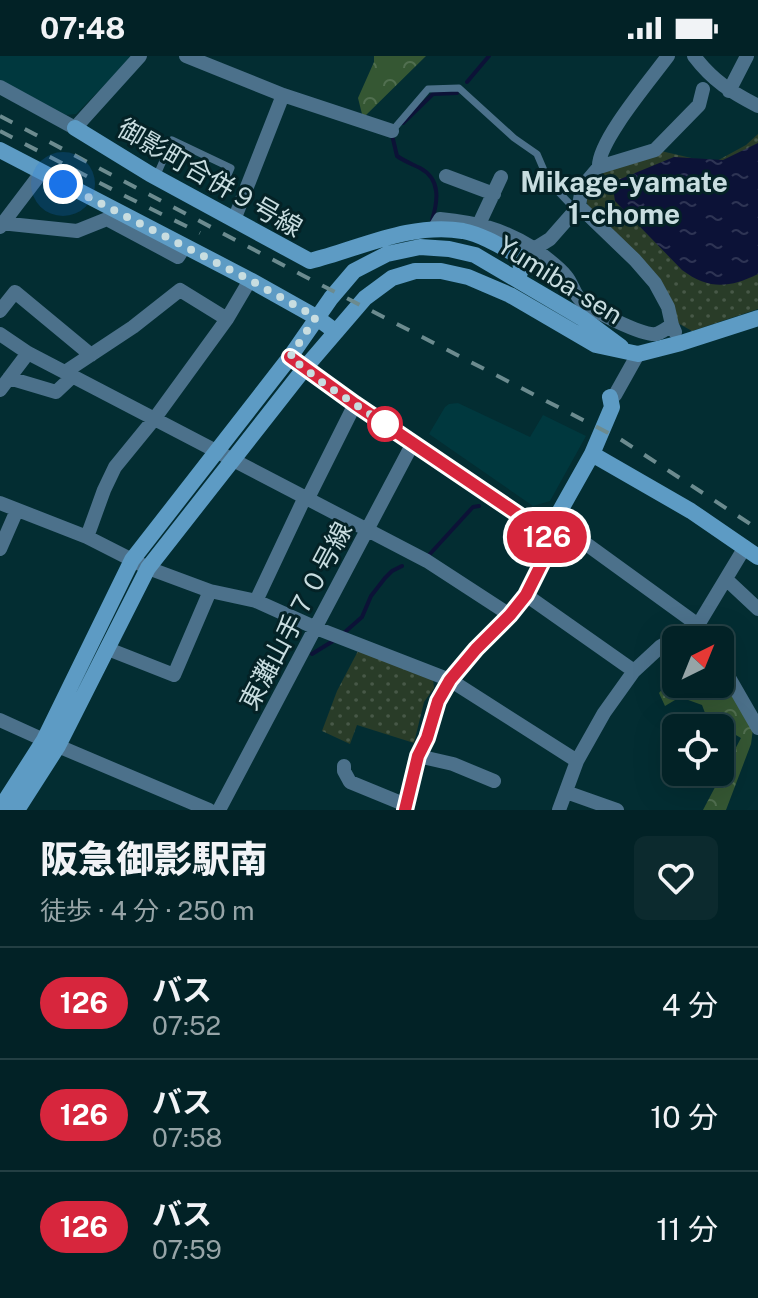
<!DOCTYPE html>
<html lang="ja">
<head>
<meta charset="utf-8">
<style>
	body { margin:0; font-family:"Public Sans","Noto Sans JP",sans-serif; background:#0c2a2e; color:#f1f3f6; height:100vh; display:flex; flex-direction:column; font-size:30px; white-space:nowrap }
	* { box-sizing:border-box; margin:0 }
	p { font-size:26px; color:#96a4a7 }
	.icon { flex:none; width:44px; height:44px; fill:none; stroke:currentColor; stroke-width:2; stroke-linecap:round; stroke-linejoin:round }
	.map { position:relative; height:754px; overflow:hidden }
	.drawer { display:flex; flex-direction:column; background:#022226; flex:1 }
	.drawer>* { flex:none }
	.badge { padding:0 16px; border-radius:26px; font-size:28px; line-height:52px }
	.needle { width:52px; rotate:43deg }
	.controls { position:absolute; left:662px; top:570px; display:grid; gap:16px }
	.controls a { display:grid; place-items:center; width:72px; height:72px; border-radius:12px; background:#022226; box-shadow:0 8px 32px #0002,0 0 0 2px #233f43; font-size:40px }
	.you { position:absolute; width:40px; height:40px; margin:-20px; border:6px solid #fff; border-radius:50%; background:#1a73e8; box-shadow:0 0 0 12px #1a73e833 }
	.map>.badge { position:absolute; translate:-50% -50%; box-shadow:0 0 0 4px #fff }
	.round { display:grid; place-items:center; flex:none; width:84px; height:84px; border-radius:12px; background:#0c2a2e }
	.overview { display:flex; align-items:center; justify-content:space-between; height:136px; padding:0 40px }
	h1 { font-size:38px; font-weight:800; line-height:60px }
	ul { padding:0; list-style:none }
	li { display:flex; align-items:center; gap:24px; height:112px; padding:0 40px; border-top:2px solid #233f43 }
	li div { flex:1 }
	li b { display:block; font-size:30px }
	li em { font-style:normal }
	li .badge { min-width:88px; font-weight:700; text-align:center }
	.status { display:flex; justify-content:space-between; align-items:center; height:56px; padding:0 40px; background:#022226; direction:ltr }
	.status svg { height:22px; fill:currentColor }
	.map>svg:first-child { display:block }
	.built { fill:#00383e }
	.forest { fill:url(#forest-crowns) }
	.park { fill:url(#park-dots) }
	.water { fill:url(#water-ripples) }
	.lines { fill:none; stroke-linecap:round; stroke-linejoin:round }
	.stream { stroke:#0c1237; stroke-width:4 }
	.lane { stroke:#4c718b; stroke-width:7 }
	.street { stroke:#4c718b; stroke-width:14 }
	.secondary { stroke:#5d9bc4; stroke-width:16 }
	.rail { stroke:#6c8b8f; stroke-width:4; stroke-dasharray:14 14; stroke-linecap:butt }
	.line-casing { stroke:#fff; stroke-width:18 }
	.line { stroke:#d7263d; stroke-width:12 }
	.walk { stroke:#c8dde0; stroke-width:8; stroke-dasharray:0 14.4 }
	.stop-dot { fill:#fff; stroke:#d7263d; stroke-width:4 }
	.labels { text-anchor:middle; stroke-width:6; stroke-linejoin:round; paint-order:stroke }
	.street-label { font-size:26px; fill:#c8dde0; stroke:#042226 }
	.neighbourhood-label { font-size:28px; font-weight:bold; fill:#c8dde0; stroke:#042226 }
</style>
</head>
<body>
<div class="status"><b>07:48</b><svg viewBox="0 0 49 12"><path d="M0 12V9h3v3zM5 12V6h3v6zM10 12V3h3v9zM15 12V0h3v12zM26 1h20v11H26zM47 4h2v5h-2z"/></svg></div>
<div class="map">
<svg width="758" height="754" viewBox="0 0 758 754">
	<defs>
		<pattern id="forest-crowns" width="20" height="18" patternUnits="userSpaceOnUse" patternTransform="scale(2)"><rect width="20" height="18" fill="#355733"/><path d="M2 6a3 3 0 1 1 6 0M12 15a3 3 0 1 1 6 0" fill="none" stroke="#516f50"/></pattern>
		<pattern id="park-dots" width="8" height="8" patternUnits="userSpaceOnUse" patternTransform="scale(2)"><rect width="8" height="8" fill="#293c28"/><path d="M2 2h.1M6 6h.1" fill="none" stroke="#475847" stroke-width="1.8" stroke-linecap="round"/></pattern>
		<pattern id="water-ripples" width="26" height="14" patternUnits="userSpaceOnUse" patternTransform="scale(2)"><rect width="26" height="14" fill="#0c1237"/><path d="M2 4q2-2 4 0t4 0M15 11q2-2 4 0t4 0" fill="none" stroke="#2e3454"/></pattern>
	</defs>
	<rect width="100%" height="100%" fill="#032d32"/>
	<!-- built -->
	<path class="built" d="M0 0H133L76 58 66 59 0 24Z
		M458 347 530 381 543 359 586 380 550 445 533 450 429 378 445 351 449 348Z"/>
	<!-- forest -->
	<path class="forest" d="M374 0H426L363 62 358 42 374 6Z
		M676 599V628H714L717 632 727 627 753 673 751 688 726 754H703L741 682 707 662 702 649 680 641 665 650 659 637 670 624Z"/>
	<!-- park -->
	<path class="park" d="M758 78V253L692 275 674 265 670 245 590 155 586 144 587 135 604 115 661 95 713 107 746 89Z
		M358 595 433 623 434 632 424 646 414 687 357 669 350 688 322 675 337 635Z"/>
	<!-- water -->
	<path class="water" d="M758 87V218C729 232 709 234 682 214L615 145 613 132 618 124 674 101 723 104Z"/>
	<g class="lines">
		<!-- stream -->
		<path class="stream" d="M467 26 489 0
			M403 67 433 38 457 37
			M392 79 397 100C404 105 412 108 420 112 441 123 438 145 432 164
			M429 499 473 451 479 450
			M345 576 362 561 371 540 385 522 392 515 402 510
			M312 598 333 585"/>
		<!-- lane -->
		<path class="lane" d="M392 75 428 33 459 32 514 82 537 98 549 126 570 148 579 150
			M156 121 172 84 231 112 223 130"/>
		<!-- street -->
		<path class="street" d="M186 0 283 39 392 75
			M694 0C713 25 731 36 758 50
			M0 31 75 72 140 0
			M729 35 747 0
			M599 111C597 86 652 22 668 0
			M446 120 494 138
			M579 150 635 204 655 227 668 251 672 269 675 276
			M234 164 283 39
			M0 167 77 175 107 163 178 201 185 190
			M479 168 501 121
			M0 171 41 117
			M434 173 440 163C477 167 501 172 533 192 544 200 558 210 566 220 573 228 574 240 583 246 593 255 643 280 656 278 661 277 667 272 672 269
			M534 193 550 183 579 150 582 131 599 111 655 94 699 49 703 33
			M0 255 15 236 91 299
			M0 278 28 297 427 505 510 559
			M65 316 133 271 180 234 227 263
			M9 322 56 336 73 320
			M0 334 28 297
			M610 341 615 339 638 298
			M308 442 355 348
			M0 447 87 481 148 512 210 535 256 545 316 572 450 624 577 705
			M87 481 104 434 115 411 155 362 227 263 250 224
			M0 493 17 454
			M727 524 758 553
			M526 539 634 615
			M256 545 305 441
			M108 593 174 619 210 535
			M720 606 758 672
			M0 664 44 684
			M58 690 209 754
			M418 700 453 708 494 725
			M344 710V715L350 726 406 749
			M566 736 617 754
			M219 754 413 387
			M404 754 418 700 427 682 438 645 450 624 476 593 510 559 526 539 546 499 547 478 567 474 698 569 707 584
			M559 754 577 705 604 657 634 615 661 590 698 569 745 491"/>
		<!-- secondary -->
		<path class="secondary" d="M75 72 150 118 310 205C359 193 410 166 463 175 483 179 502 191 520 201L521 214 517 223
			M0 94 250 224 316 261 336 276
			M297 307 355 348 547 478 592 398 612 351 610 341
			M592 398 691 455 758 501
			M0 753 44 684 132 504 290 301 331 242 354 215 387 198 420 191 449 193 475 199 582 262 621 291
			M17 754 58 690 148 512 304 313 365 242 392 222 415 215H441L468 221 510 239 596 289 638 298 681 287 758 262"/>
		<!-- rail -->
		<path class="rail" d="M0 60 302 219 620 383 758 473
			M0 75 125 140 200 177"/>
	</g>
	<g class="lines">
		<!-- line casing -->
		<g class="line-casing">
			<path id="line" d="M290 301 355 348 547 478 546 499 526 539 510 559 476 593 450 624 438 645 427 682 418 700 405 754"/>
		</g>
		<!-- line -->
		<use href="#line" class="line"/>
		<!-- walk -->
		<path class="walk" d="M63 128 250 224 316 261 290 301 323 327 394 374 385 368"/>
	</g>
	<!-- markers -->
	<circle class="stop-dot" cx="385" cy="368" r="16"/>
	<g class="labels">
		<!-- street labels -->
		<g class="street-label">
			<text transform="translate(210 122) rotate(30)" y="9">御影町合併９号線</text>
			<text transform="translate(560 224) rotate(32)" y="9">Yumiba-sen</text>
			<text transform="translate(296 560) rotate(-62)" y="9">東灘山手７０号線</text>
		</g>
		<!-- neighbourhood labels -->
		<g class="neighbourhood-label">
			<text x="624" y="136">Mikage-yamate<tspan x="624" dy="32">1-chome</tspan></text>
		</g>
	</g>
</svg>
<div class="controls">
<a><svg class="needle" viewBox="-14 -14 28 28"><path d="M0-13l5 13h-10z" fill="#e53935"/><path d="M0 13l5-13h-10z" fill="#96a4a7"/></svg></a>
<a><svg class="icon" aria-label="locate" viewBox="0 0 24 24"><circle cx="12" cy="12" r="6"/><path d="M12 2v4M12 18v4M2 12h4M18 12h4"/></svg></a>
</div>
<div class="you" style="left:63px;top:128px"></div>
<b class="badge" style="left:547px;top:481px;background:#d7263d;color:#fff">126</b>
</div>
<section class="drawer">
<div class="overview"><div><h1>阪急御影駅南</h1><p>徒歩 · 4 分 · 250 m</p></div><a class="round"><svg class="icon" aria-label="heart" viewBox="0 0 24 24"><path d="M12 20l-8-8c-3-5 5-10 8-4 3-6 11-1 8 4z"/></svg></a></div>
<ul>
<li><span class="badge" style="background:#d7263d;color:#fff">126</span><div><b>バス</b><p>07:52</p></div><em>4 分</em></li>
<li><span class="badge" style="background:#d7263d;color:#fff">126</span><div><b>バス</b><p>07:58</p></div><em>10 分</em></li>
<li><span class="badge" style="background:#d7263d;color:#fff">126</span><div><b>バス</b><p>07:59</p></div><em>11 分</em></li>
</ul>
</section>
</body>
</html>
